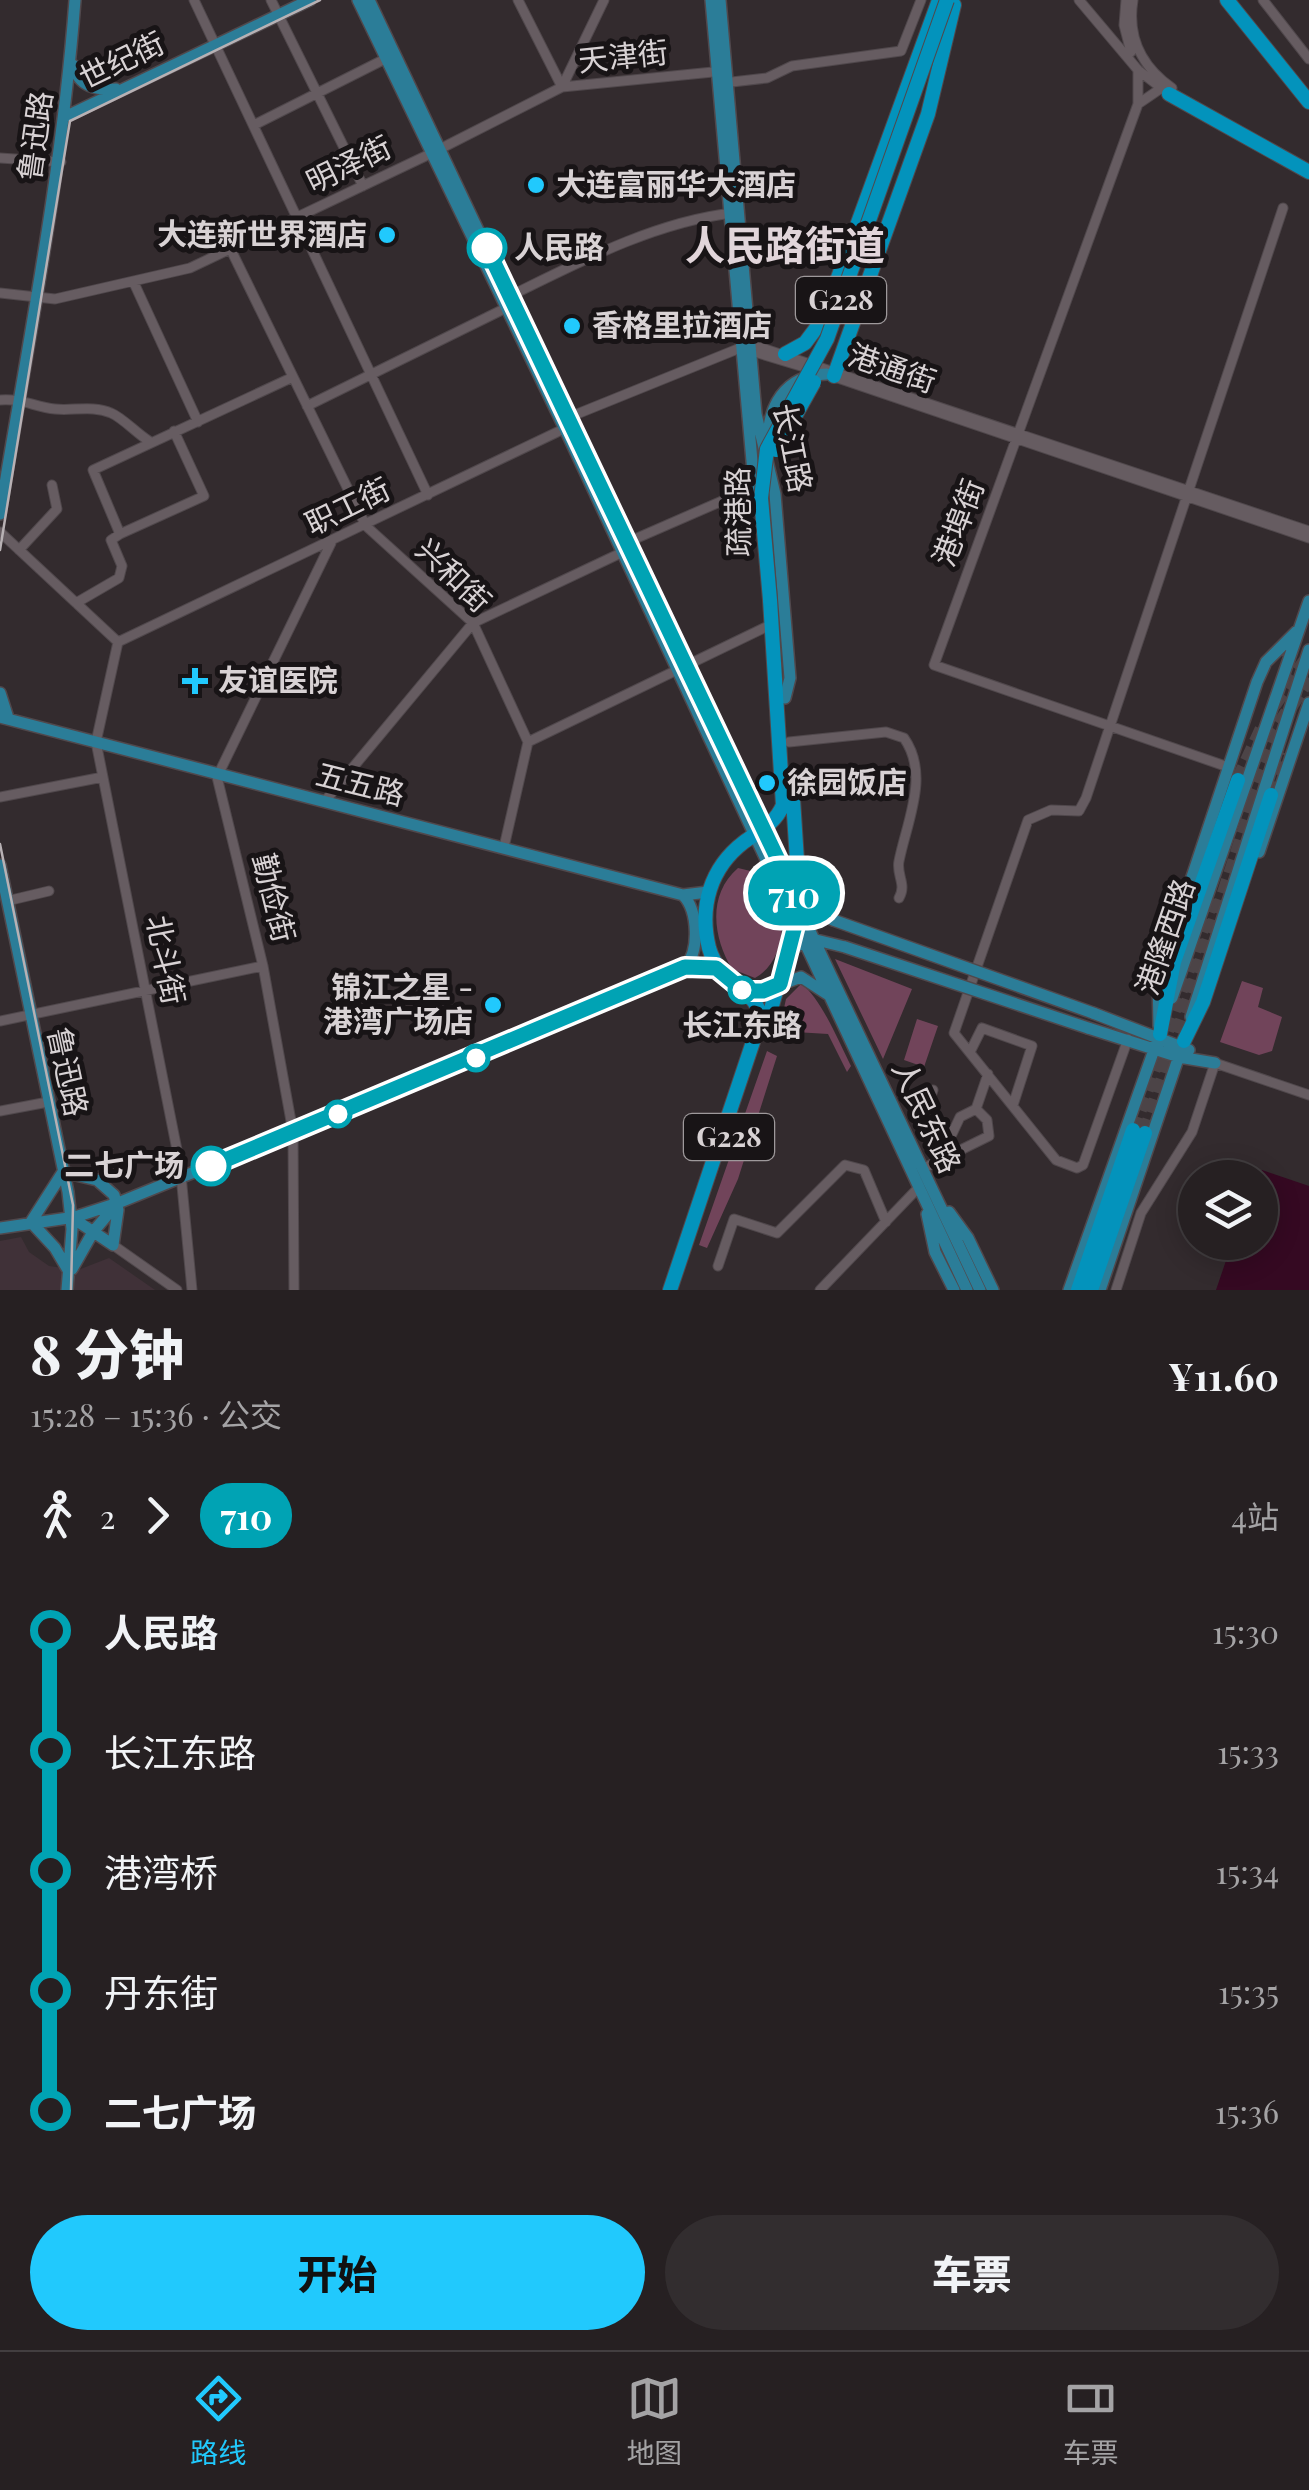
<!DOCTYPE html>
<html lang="zh">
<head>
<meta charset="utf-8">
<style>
	body { margin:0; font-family:"Playfair Display","Noto Sans SC",serif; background:#322d2f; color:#f1f3f6; height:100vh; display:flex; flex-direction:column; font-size:38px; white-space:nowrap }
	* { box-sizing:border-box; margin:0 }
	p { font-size:32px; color:#a4a3a5 }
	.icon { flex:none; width:55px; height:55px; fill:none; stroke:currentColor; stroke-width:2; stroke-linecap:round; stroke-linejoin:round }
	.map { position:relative; height:1290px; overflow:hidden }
	.drawer { display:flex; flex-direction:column; background:#262022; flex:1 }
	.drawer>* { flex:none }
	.badge { padding:0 20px; border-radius:32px; font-size:35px; line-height:65px }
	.tools { position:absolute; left:1178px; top:1160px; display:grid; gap:20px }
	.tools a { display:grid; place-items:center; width:100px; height:100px; border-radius:50%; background:#262022; box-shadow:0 5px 25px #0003,0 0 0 2px #423e40; font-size:50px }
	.map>.badge { position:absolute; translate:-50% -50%; box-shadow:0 0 0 5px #fff }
	.legs { display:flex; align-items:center; gap:15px; height:110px; padding:0 30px; font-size:32px }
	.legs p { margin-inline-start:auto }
	.headline { display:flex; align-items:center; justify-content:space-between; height:170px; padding:0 30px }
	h1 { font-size:55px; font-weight:800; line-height:75px }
	.primary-button { display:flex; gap:20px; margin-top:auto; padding:20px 30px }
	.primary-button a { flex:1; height:115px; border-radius:60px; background:#21c9fd; color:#111; font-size:40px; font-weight:800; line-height:115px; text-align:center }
	.primary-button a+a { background:#322d2f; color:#f1f3f6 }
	ul { padding:0 30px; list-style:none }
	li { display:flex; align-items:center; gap:35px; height:120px; font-size:38px }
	li i { display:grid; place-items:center; width:15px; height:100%; margin:0 12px; background:currentColor }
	li i::after { content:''; width:25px; height:25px; margin:-12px; border:8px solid; border-radius:50%; background:#262022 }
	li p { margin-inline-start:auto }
	li:first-child i { background:linear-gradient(#0000 50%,currentColor 0) }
	li:last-child i { background:linear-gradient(currentColor 50%,#0000 0) }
	.tab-bar { display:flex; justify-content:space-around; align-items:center; height:140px; border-top:2px solid #423e40; background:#262022; font-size:28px; color:#a4a3a5 }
	.tab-bar a { display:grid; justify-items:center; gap:5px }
	.tab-bar .current { color:#21c9fd }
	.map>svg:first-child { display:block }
	.built { fill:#403138 }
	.green { fill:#71445a }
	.water { fill:#350922 }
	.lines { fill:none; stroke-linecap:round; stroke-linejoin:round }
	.highway-tunnel { stroke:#4c4447; stroke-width:14; stroke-dasharray:14 7; stroke-linecap:butt }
	.minor-casing { stroke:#50484c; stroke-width:11 }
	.major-casing { stroke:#50484c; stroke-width:14 }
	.highway-casing { stroke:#50484c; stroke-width:16 }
	.minor { stroke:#665c61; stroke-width:9 }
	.major { stroke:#2b7d98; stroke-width:11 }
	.highway { stroke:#0393bc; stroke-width:14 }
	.tram { stroke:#b8b1b4; stroke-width:2.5 }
	.major-bridge-casing { stroke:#50484c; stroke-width:14; stroke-linecap:butt }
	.highway-bridge-casing { stroke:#50484c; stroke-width:16; stroke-linecap:butt }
	.major-bridge { stroke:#2b7d98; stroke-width:11 }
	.highway-bridge { stroke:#0393bc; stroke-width:14 }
	.line-1-casing { stroke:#fff; stroke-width:22 }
	.line-1 { stroke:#00a3b4; stroke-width:15 }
	.poi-dot { fill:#21c9fd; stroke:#181416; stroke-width:4 }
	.stop-1-dot { fill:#fff; stroke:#00a3b4; stroke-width:5 }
	.labels { text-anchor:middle; stroke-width:10; stroke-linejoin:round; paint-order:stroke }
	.shield { fill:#181416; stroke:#9e999b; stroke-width:2.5 }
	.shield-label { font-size:28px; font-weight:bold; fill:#d8d2d4 }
	.street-label { font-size:30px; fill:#d8d2d4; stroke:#181416 }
	.poi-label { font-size:30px; font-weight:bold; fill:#d8d2d4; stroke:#181416; text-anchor:start }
	.stop-label { font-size:30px; font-weight:bold; fill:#d8d2d4; stroke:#181416; text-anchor:start }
	.district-label { font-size:40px; font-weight:bold; fill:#e1d5da; stroke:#181416 }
</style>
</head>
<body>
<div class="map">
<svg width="1309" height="1290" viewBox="0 0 1309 1290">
	<rect width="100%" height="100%" fill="#332b2e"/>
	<!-- built -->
	<path class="built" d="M21 1237 29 1252 49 1266 78 1270 109 1258 155 1290H0V1241Z"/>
	<!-- green -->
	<path class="green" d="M738 868 763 874C789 900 790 959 755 978L732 969C713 937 707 895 738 868Z
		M835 959 912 989 883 1059Z
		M1242 981 1263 988 1258 1007 1282 1017 1272 1051 1259 1055 1220 1042Z
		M801 984C820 996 839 1042 851 1066L847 1072 828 1034 779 1031 786 999Z
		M917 1019 938 1026 924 1067 904 1060Z
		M767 1051 777 1056 738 1179 707 1248 699 1245Z"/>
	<!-- water -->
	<path class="water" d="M1262 1170 1309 1186V1290H1216L1232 1243 1260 1242V1178L1253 1177Z"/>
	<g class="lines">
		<!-- highway-tunnel -->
		<path class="highway-tunnel" d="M1274 705 1305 661
			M1238 780 1264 724
			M1271 795 1287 754
			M1246 801 1275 731 1309 678
			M1133 1130 1213 897
			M1145 1133 1257 792"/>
		<!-- minor casing -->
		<g class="minor-casing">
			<path id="minor" d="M194 0 428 495
				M271 0 363 186
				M518 0 562 87
				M1079 0 1138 70 1169 94
				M1133 0C1127 37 1142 67 1172 88
				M1263 0 1309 59
				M1126 55 1131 52 1124 25 1126 0
				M1138 70V104L934 665 1228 767
				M723 83 767 78 792 66 901 51 921 0
				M562 87 723 71
				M1138 104 1160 89
				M254 125 387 58
				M0 158 61 162
				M231 250 366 526 473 623 528 742 504 847
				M134 283 198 422
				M0 293 55 299 190 268 432 153 562 87 604 0
				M748 350 814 370
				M829 375 1309 538
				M0 400C21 398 35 407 55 409 73 411 93 405 111 413 123 418 136 433 149 441
				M307 406 506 308 510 296C579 262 655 222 732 213
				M0 532 118 642 572 425 577 414 750 344 1309 531
				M120 534 204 496 174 431
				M19 550 57 509 52 485
				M76 603 119 578 122 566 111 540 120 534 93 470 293 377
				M118 642 96 742 180 1165 192 1290
				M528 742 766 627
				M789 742 886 732 904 738C930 775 907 821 899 861 896 875 907 884 899 898
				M0 797 103 777
				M325 801 473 623 623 552 628 542 754 487
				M7 901 49 891
				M0 1021 263 966
				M1128 1039 1083 1165 1077 1168 1056 1160 954 1033 1028 820 1051 810 1079 811 1086 798 1283 208
				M971 1050 982 1028 1032 1046 1013 1105
				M933 1090 927 1108 952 1134 960 1117 976 1109
				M0 1111 48 1102
				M928 1166 989 1136 987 1120 976 1109 988 1074
				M113 1245 177 1290
				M718 1266 734 1219 777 1233 845 1165 864 1170 886 1222
				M294 1290 293 1132 263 966 217 777 331 543
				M820 1290 919 1187
				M1116 1290 1141 1213 1192 1132 1215 1063 1309 1095"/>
		</g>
		<!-- major casing -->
		<g class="major-casing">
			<path id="major" d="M358 0 565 429 967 1290
				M369 0 980 1290
				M711 0 756 506
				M720 0 756 414 775 494 790 678 785 698
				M73 65C79 87 96 90 116 89
				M65 117 310 0
				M768 446C767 407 784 375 827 374
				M0 514C28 343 62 173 75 0
				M0 693 8 718
				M0 717 683 895 708 892
				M1259 852 1309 703
				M0 865 68 1192 72 1229 67 1290
				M799 873 816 905 833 920
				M683 895C698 910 700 951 685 967
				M789 952 808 938 845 947
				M744 991H763L801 977 827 994
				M1172 998 1309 601
				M1093 1013 1189 1050
				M1191 1017 1309 650
				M1159 1026 1158 979 1257 682 1266 662 1297 631
				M1088 1028 1179 1057 1215 1063
				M949 1212 968 1238 993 1290
				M927 1214 935 1252 954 1290
				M71 1217 113 1245
				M31 1222 63 1172 97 1180 114 1195 118 1210 113 1245
				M31 1222 55 1248 68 1270
				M0 1228 75 1217 118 1203 519 1040 685 967 716 968
				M72 1269 93 1232 115 1206
				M1069 1290 1161 1030
				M1100 1290 1186 1035"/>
		</g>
		<!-- highway casing -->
		<g class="highway-casing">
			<path id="highway" d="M1227 0 1309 102
				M1169 94 1309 172
				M785 354 805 343 823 319 939 0
				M834 376 928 114 954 5
				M766 1027 800 906 792 784
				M1160 1034 1174 962 1238 780
				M1184 1041 1203 1002 1271 795
				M670 1290 760 1021C761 989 720 987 709 948 699 907 710 868 744 842 759 831 775 824 783 805L770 600
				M1078 1290 1133 1130
				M1091 1290 1145 1133"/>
		</g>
		<!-- minor -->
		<use href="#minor" class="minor"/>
		<!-- major -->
		<use href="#major" class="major"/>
		<!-- highway -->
		<use href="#highway" class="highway"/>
		<!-- tram -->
		<path class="tram" d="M0 550 70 121 320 0
			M0 844 73 1205 71 1290"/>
		<!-- major-bridge casing -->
		<g class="major-bridge-casing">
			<path id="major-bridge" d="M833 920 1093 1013
				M845 947 1088 1028"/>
		</g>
		<!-- highway-bridge casing -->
		<g class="highway-bridge-casing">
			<path id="highway-bridge" d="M776 450 814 382
				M770 600 761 498 767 449 827 339 947 0"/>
		</g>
		<!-- major-bridge -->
		<use href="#major-bridge" class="major-bridge"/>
		<!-- highway-bridge -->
		<use href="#highway-bridge" class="highway-bridge"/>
	</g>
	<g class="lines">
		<!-- line-1 casing -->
		<g class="line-1-casing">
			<path id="line-1" d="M211 1166 685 967 716 968 744 991H763L780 984 800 906 487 248"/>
		</g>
		<!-- line-1 -->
		<use href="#line-1" class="line-1"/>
	</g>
	<!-- markers -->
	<g class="poi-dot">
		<circle cx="536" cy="185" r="10"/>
		<circle cx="387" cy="235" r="10"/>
		<circle cx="572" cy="326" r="10"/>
		<path d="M190 666h10v10h10v10h-10v10h-10v-10h-10v-10h10z"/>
		<circle cx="767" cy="783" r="10"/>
		<circle cx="493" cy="1005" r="10"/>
	</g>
	<g class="stop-1-dot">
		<circle cx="487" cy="248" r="18"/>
		<circle cx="742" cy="990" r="12"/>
		<circle cx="476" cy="1058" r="12"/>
		<circle cx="338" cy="1114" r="12"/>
		<circle cx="211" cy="1166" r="18"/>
	</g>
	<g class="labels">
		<!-- shield labels -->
		<g class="shield">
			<rect x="796" y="277" width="90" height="46" rx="8"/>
			<rect x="684" y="1114" width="90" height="46" rx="8"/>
		</g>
		<g class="shield-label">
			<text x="841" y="310">G228</text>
			<text x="729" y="1147">G228</text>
		</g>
		<!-- street labels -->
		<g class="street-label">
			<text transform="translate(623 57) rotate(-6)" y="10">天津街</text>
			<text transform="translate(122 61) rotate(-26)" y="10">世纪街</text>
			<text transform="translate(36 136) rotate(-82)" y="10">鲁迅路</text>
			<text transform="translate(349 165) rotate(-26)" y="10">明泽街</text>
			<text transform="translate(892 369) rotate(19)" y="10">港通街</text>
			<text transform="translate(792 448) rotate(79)" y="10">长江路</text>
			<text transform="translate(348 507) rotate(-26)" y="10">职工街</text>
			<text transform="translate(739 512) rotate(-91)" y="10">疏港路</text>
			<text transform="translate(959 523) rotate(-69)" y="10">港埠街</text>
			<text transform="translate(453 576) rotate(44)" y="10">兴和街</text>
			<text transform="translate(360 785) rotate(14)" y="10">五五路</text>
			<text transform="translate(273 898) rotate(76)" y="10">勤俭街</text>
			<text transform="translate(1166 937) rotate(-71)" y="10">港隆西路</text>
			<text transform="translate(165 960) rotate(79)" y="10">北斗街</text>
			<text transform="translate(67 1072) rotate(78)" y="10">鲁迅路</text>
			<text transform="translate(926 1117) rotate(65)" y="10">人民东路</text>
		</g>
		<!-- poi labels -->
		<g class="poi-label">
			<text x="556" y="195">大连富丽华大酒店</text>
			<text x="367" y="245" text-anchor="end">大连新世界酒店</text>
			<text x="592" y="336">香格里拉酒店</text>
			<text x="218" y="691">友谊医院</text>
			<text x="787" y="793">徐园饭店</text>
			<text x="473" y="998" text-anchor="end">锦江之星 -<tspan x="473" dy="34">港湾广场店</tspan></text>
		</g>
		<!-- stop labels -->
		<g class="stop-label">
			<text x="514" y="258">人民路</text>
			<text x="742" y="1036" text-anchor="middle">长江东路</text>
			<text x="184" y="1176" text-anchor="end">二七广场</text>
		</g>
		<!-- district labels -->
		<g class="district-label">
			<text x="785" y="260">人民路街道</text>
		</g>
	</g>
</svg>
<div class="tools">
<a><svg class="icon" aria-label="layers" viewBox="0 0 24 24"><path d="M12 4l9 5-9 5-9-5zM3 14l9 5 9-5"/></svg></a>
</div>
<b class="badge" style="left:794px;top:893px;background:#00a3b4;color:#fff">710</b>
</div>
<section class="drawer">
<div class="headline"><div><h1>8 分钟</h1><p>15:28 – 15:36 · 公交</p></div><b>¥11.60</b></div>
<div class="legs"><svg class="icon" aria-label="walk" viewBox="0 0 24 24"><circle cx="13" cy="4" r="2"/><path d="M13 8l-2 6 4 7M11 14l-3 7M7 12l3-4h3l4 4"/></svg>2<svg class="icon" aria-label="forward" viewBox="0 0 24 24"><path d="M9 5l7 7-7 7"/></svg><b class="badge" style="background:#00a3b4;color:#fff">710</b><p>4站</p></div>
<ul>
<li><i style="color:#00a3b4"></i><b>人民路</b><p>15:30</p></li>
<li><i style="color:#00a3b4"></i><span>长江东路</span><p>15:33</p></li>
<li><i style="color:#00a3b4"></i><span>港湾桥</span><p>15:34</p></li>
<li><i style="color:#00a3b4"></i><span>丹东街</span><p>15:35</p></li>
<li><i style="color:#00a3b4"></i><b>二七广场</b><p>15:36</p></li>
</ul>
<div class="primary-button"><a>开始</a><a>车票</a></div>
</section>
<nav class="tab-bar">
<a class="current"><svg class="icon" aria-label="directions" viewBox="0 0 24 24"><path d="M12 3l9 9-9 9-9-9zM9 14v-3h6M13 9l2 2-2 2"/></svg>路线</a>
<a><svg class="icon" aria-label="map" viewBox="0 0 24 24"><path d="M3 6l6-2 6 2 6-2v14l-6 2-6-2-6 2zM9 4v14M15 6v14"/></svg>地图</a>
<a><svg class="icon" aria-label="tickets" viewBox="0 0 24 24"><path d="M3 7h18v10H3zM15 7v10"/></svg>车票</a>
</nav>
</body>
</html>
